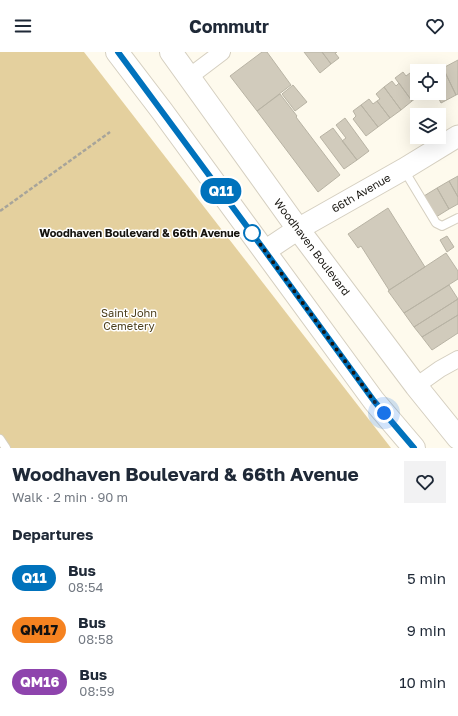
<!DOCTYPE html>
<html lang="en">
<head>
<meta charset="utf-8">
<style>
	body { margin:0; font-family:"Golos Text",sans-serif; background:#f2f2f3; color:#1f2937; height:100vh; display:flex; flex-direction:column; font-size:15px; white-space:nowrap }
	* { box-sizing:border-box; margin:0 }
	p { font-size:13px; color:#747a83 }
	.icon { flex:none; width:22px; height:22px; fill:none; stroke:currentColor; stroke-width:2; stroke-linecap:round; stroke-linejoin:round }
	.map { position:relative; height:396px; overflow:hidden }
	.drawer { display:flex; flex-direction:column; background:#fff; flex:1 }
	.drawer>* { flex:none }
	.badge { padding:0 8px; border-radius:13px; font-size:14px; line-height:26px }
	.fabs { position:absolute; left:410px; top:12px; display:grid; gap:8px }
	.fabs a { display:grid; place-items:center; width:36px; height:36px; border-radius:0px; background:#fff; box-shadow:0 4px 16px #0002; font-size:20px }
	.you { position:absolute; width:20px; height:20px; margin:-10px; border:3px solid #fff; border-radius:50%; background:#1a73e8; box-shadow:0 0 0 6px #1a73e833 }
	.map>.badge { position:absolute; translate:-50% -50%; box-shadow:0 0 0 2px #fff }
	h2 { padding:0 12px; font-size:15px; line-height:36px }
	.round { display:grid; place-items:center; flex:none; width:42px; height:42px; border-radius:0px; background:#f2f2f3 }
	.overview { display:flex; align-items:center; justify-content:space-between; height:68px; padding:0 12px }
	h1 { font-size:19px; font-weight:700; line-height:30px }
	ul { padding:0; list-style:none }
	li { display:flex; align-items:center; gap:12px; height:52px; padding:0 12px }
	li div { flex:1 }
	li b { display:block; font-size:15px }
	li em { font-style:normal }
	li .badge { min-width:44px; font-weight:700; text-align:center }
	header { display:flex; justify-content:space-between; align-items:center; height:52px; padding:0 12px; background:#fff; font-size:18px; font-weight:700 }
	.map>svg:first-child { display:block }
	.green { fill:#e4d09e }
	.building { fill:#d1cbbc; stroke:#b8b3a4 }
	.lines { fill:none; stroke-linecap:round; stroke-linejoin:round }
	.service-casing { stroke:#d5cfc0; stroke-width:10 }
	.minor-casing { stroke:#d5cfc0; stroke-width:18 }
	.tertiary-casing { stroke:#d5cfc0; stroke-width:23 }
	.primary-casing { stroke:#d5cfc0; stroke-width:24 }
	.path { stroke:#a7a49a; stroke-width:2.5; stroke-dasharray:4 2; stroke-linecap:butt }
	.service { stroke:#fff; stroke-width:8 }
	.minor { stroke:#fff; stroke-width:16 }
	.tertiary { stroke:#fff; stroke-width:21 }
	.primary { stroke:#fff; stroke-width:22 }
	.line-casing { stroke:#fff; stroke-width:9 }
	.line { stroke:#0072bc; stroke-width:6 }
	.walk { stroke:#16140f; stroke-width:4; stroke-dasharray:0 7.2 }
	.stop-dot { fill:#fff; stroke:#0072bc; stroke-width:2 }
	.labels { text-anchor:middle; stroke-width:3; stroke-linejoin:round; paint-order:stroke }
	.street-label { font-size:11px; fill:#16140f; stroke:#fff }
	.stop-label { font-size:11px; font-weight:bold; fill:#16140f; stroke:#fff; text-anchor:end }
	.park-label { font-size:11px; fill:#4d401e; stroke:#fff }
</style>
</head>
<body>
<header><svg class="icon" aria-label="menu" viewBox="0 0 24 24"><path d="M4 6h16M4 12h16M4 18h16"/></svg>Commutr<svg class="icon" aria-label="heart" viewBox="0 0 24 24"><path d="M12 20l-8-8c-3-5 5-10 8-4 3-6 11-1 8 4z"/></svg></header>
<div class="map">
<svg width="458" height="396" viewBox="0 0 458 396">
	<rect width="100%" height="100%" fill="#fefaed"/>
	<!-- green -->
	<path class="green" d="M0 0H84L391 396H0Z"/>
	<!-- building -->
	<path class="building" d="M262 0H267L291 33 257 59 230 24Z
		M304 0H322L331 12 320 21Z
		M322 0H337L335 1 339 6 331 12Z
		M458 8V42L456 43 443 16Z
		M443 16 456 43 441 51 436 41H439V19H437Z
		M403 20 406 24 410 21 417 31V41H423L412 49 395 26Z
		M392 29 396 34 399 31 412 49 401 58 384 35Z
		M293 33 307 50 295 59 282 42Z
		M384 35 401 58 390 66 377 49 380 47 376 42Z
		M280 42 297 64 296 65 340 123 318 140 257 59Z
		M369 47 373 52 377 49 390 66 378 75 361 53Z
		M361 53 378 75 366 84 353 67 356 64 353 59Z
		M345 66 369 99 357 108 342 89 346 86 336 73Z
		M333 76 357 108 344 117 320 85Z
		M458 124V145L449 129Z
		M449 129 458 145V152L449 157 437 136Z
		M437 136 449 157 436 165 424 144Z
		M388 156 425 215 389 238 361 194 358 196 348 182Z
		M447 184 454 195 447 200 440 188Z
		M446 201 458 219V227L404 261 388 239Z
		M449 233 458 247 414 275 404 261Z
		M458 247V263L422 285 414 275Z
		M458 263V281L432 298 422 285Z"/>
	<g class="lines">
		<!-- service casing -->
		<g class="service-casing">
			<path id="service" d="M404 118 436 171 442 174 458 166
				M0 387 6 396"/>
		</g>
		<!-- minor casing -->
		<g class="minor-casing">
			<path id="minor" d="M189 25 222 0
				M416 334 440 317 458 307"/>
		</g>
		<!-- tertiary casing -->
		<g class="tertiary-casing">
			<path id="tertiary" d="M265 199 298 177 404 117 458 84"/>
		</g>
		<!-- primary casing -->
		<g class="primary-casing">
			<path id="primary" d="M117 0 162 59 374 349 414 396
				M171 0 298 177 416 334 458 386"/>
		</g>
		<!-- path -->
		<path class="path" d="M0 159 110 80"/>
		<!-- service -->
		<use href="#service" class="service"/>
		<!-- minor -->
		<use href="#minor" class="minor"/>
		<!-- tertiary -->
		<use href="#tertiary" class="tertiary"/>
		<!-- primary -->
		<use href="#primary" class="primary"/>
	</g>
	<g class="lines">
		<!-- line casing -->
		<g class="line-casing">
			<path id="line" d="M118 0 265 199 374 349 414 396"/>
		</g>
		<!-- line -->
		<use href="#line" class="line"/>
		<!-- walk -->
		<path class="walk" d="M252 181 374 349 384 361"/>
	</g>
	<!-- markers -->
	<circle class="stop-dot" cx="252" cy="181" r="8"/>
	<g class="labels">
		<!-- street labels -->
		<g class="street-label">
			<text transform="translate(361 141) rotate(-30)" y="4">66th Avenue</text>
			<text transform="translate(312 195) rotate(53)" y="4">Woodhaven Boulevard</text>
		</g>
		<!-- stop labels -->
		<g class="stop-label">
			<text x="240" y="185">Woodhaven Boulevard &amp; 66th Avenue</text>
		</g>
		<!-- park labels -->
		<g class="park-label">
			<text x="129" y="265">Saint John<tspan x="129" dy="13">Cemetery</tspan></text>
		</g>
	</g>
</svg>
<div class="fabs">
<a><svg class="icon" aria-label="locate" viewBox="0 0 24 24"><circle cx="12" cy="12" r="6"/><path d="M12 2v4M12 18v4M2 12h4M18 12h4"/></svg></a>
<a><svg class="icon" aria-label="layers" viewBox="0 0 24 24"><path d="M12 4l9 5-9 5-9-5zM3 14l9 5 9-5"/></svg></a>
</div>
<div class="you" style="left:384px;top:361px"></div>
<b class="badge" style="left:221px;top:139px;background:#0072bc;color:#fff">Q11</b>
</div>
<section class="drawer">
<div class="overview"><div><h1>Woodhaven Boulevard &amp; 66th Avenue</h1><p>Walk · 2 min · 90 m</p></div><a class="round"><svg class="icon" aria-label="heart" viewBox="0 0 24 24"><path d="M12 20l-8-8c-3-5 5-10 8-4 3-6 11-1 8 4z"/></svg></a></div>
<h2>Departures</h2>
<ul>
<li><span class="badge" style="background:#0072bc;color:#fff">Q11</span><div><b>Bus</b><p>08:54</p></div><em>5 min</em></li>
<li><span class="badge" style="background:#f58220;color:#111">QM17</span><div><b>Bus</b><p>08:58</p></div><em>9 min</em></li>
<li><span class="badge" style="background:#8e44ad;color:#fff">QM16</span><div><b>Bus</b><p>08:59</p></div><em>10 min</em></li>
</ul>
</section>
</body>
</html>
